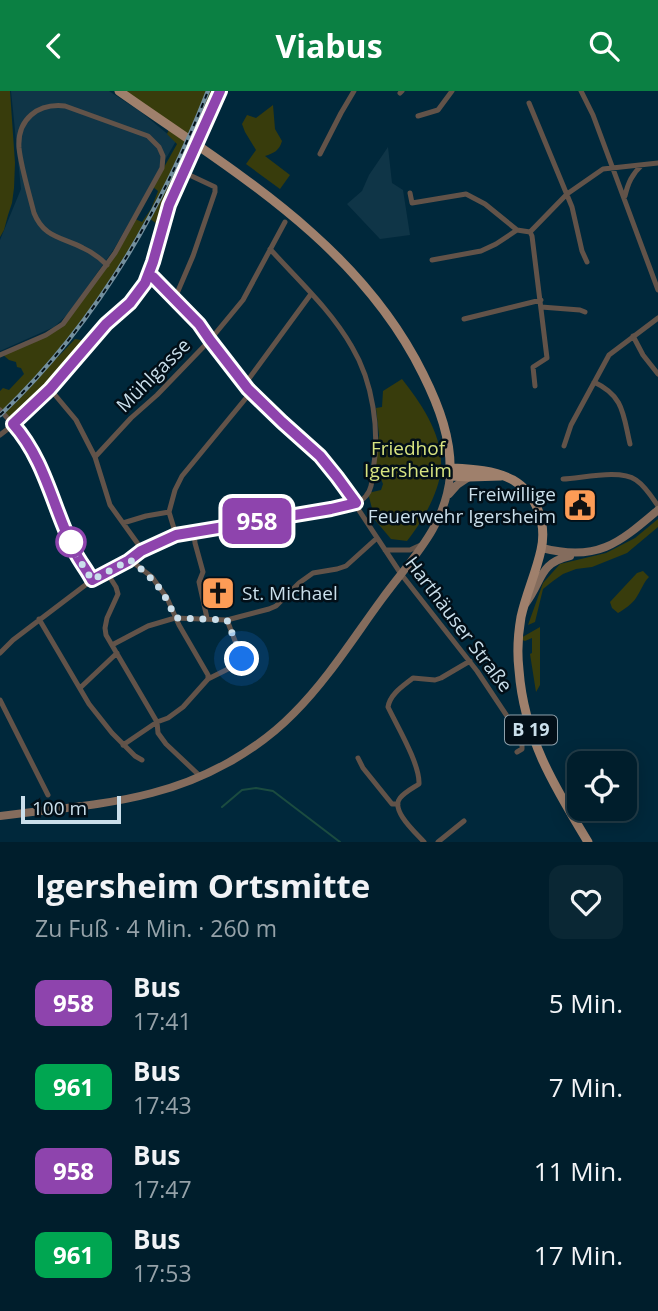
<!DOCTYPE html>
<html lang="de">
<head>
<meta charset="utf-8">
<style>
	body { margin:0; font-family:"Open Sans",sans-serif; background:#0a2734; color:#f1f3f6; height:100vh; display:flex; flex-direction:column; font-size:26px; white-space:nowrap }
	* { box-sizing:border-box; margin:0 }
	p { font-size:23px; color:#95a2a9 }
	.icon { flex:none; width:38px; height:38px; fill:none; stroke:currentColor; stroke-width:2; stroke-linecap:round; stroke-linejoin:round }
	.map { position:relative; height:751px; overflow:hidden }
	.sheet { display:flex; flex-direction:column; background:#001e2c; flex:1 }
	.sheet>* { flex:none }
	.badge { padding:0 14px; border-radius:10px; font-size:24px; line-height:46px }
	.controls { position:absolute; left:567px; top:660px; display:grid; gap:14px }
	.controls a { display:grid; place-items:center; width:70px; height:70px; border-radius:14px; background:#001e2c; box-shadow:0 4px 18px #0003,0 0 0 2px #223c48; font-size:35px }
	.scale { position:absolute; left:21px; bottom:18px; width:100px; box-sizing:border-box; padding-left:7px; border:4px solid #cadfeb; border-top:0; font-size:19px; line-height:24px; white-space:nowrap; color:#cadfeb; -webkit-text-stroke:5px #020f18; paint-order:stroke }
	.you { position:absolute; width:35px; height:35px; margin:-18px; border:5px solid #fff; border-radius:50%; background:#1a73e8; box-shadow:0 0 0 10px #1a73e833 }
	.map>.badge { position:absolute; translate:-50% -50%; box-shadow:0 0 0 4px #fff }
	.round { display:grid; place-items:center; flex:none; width:74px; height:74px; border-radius:14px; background:#0a2734 }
	.overview { display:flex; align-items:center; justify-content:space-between; height:119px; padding:0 35px }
	h1 { font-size:33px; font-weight:700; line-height:52px }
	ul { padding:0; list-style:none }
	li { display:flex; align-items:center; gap:21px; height:84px; padding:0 35px }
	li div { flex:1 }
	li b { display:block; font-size:26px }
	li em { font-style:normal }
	li .badge { min-width:77px; font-weight:700; text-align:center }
	header { display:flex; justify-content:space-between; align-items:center; height:91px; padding:0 35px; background:#0b8043; color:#fff; font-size:32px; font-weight:700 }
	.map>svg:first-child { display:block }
	.built { fill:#0f3547 }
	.green { fill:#383c0c }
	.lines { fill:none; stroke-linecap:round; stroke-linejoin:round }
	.stream { stroke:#1b4c40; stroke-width:2 }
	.street { stroke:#625349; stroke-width:5 }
	.secondary { stroke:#846c5d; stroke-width:8 }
	.primary { stroke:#9f806c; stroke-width:9 }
	.rail-casing { stroke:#728f9e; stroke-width:4.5 }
	.rail { stroke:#020f18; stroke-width:2; stroke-dasharray:5; stroke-linecap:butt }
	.line-casing { stroke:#fff; stroke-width:16 }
	.line { stroke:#8e44ad; stroke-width:10 }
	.walk { stroke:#cadfeb; stroke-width:7; stroke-dasharray:0 12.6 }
	.stop-dot { fill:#fff; stroke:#8e44ad; stroke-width:3.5 }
	.labels { text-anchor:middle; stroke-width:5; stroke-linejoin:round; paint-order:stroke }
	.shield { fill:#020f18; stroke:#8ea1ac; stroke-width:2 }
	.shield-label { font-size:18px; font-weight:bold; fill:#cadfeb }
	.street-label { font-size:19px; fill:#cadfeb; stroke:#020f18 }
	.park-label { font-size:19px; fill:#d8e480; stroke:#020f18 }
	.poi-label { font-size:19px; fill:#cadfeb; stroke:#020f18; text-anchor:end }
</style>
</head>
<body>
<header><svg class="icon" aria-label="back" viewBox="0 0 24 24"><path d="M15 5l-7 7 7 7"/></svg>Viabus<svg class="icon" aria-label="search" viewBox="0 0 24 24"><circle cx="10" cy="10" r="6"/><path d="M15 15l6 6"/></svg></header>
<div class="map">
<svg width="658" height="751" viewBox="0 0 658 751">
	<rect width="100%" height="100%" fill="#00283b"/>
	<!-- built -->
	<path class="built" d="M11 0H109L141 21 176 50 114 158 68 223 54 236 0 260V149L21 98Z
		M388 56 392 92 403 99 410 144 380 148 347 113 362 100 369 84Z"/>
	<!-- green -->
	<path class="green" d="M0 0H10L15 72 14 97 12 112 8 124 4 139 0 146Z
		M119 0H220L176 97 167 106 159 132 157 133 149 127 107 196 55 264 58 266 75 248 81 249 88 254 13 333 0 319V300L3 297 9 299 24 283 21 277 17 276 16 271 9 269 2 263 46 244 70 225 135 128 142 131 151 118 158 100 153 96 177 53 167 43 170 36Z
		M273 14 275 38 282 50C279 60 274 62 265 65L290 84 280 98 246 73 256 59 245 41 242 33 247 24 256 27Z
		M402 288C421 312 443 344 441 376 440 401 422 431 407 450L391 448 375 429 368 402 381 399 383 393 381 388H372L379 344 376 317 382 316 383 300Z
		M658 428V436L627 462 592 476 576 478 563 483 553 490 543 498 535 531 528 534 543 492 560 473 606 462 635 447Z
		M643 480 649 486C643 492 641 500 636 507 632 513 625 518 618 522L612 517 610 511 637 482Z
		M540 536V594L536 601 530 563 532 562V547L525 550 519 548Z"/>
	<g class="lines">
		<!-- stream -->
		<path class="stream" d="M222 716 242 699 256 697 273 700 340 751"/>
		<!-- street -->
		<path class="street" d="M581 0 593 24 658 199
			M400 2 402 0
			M529 12 572 116 582 160 587 171
			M418 25 438 19 452 0
			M320 63 341 22 354 0
			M410 102 412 112 466 103 485 113 517 139
			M625 105C628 92 632 83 642 74
			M432 169 481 160 496 153 517 139 530 141
			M149 185 154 187 175 207 199 233 222 266 251 301 320 364 337 386 401 483 477 580 509 628 522 651V658L517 661
			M175 207 193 165 215 101V96L183 81
			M541 216 580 219 585 221
			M464 228 541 209
			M633 245 643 264 658 283
			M0 264 46 244 63 233 115 162 162 77 163 65 159 56 148 45 65 15C38 12 17 28 19 57 21 76 29 102 34 122 44 147 62 146 83 157 92 161 100 167 107 174
			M594 291C624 305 623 323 630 353
			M245 293 311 203
			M535 295 533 276 547 267 532 145 530 141 567 103 603 78 658 72
			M50 298 76 329 95 366 110 414 138 453 141 460
			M0 319 24 345 33 359 46 388 75 462 92 489
			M0 344 17 331 50 298 106 233 129 212 145 192 153 171 169 114 220 0
			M564 355 571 334 609 264 658 227
			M95 366 131 327 157 304 210 249 243 209 285 131
			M563 388C583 387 620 378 636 389 645 395 652 406 658 415
			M123 432 146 425 169 421
			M194 441 195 452 203 481 199 491 207 527
			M176 444 169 421 175 399 182 385 251 301
			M385 459H410L423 453
			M130 469 152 486 167 507 179 534 208 584V588
			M107 482 116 496 118 503 107 527 105 537 106 544 157 631 158 642 166 653 201 686
			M39 528 89 613 112 642 135 665 142 669
			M112 554 148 535 175 527 227 529 269 518 276 515 299 492 313 482 337 478 346 475 377 447
			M0 562 13 549 92 489 128 470 141 460 176 444 331 418C343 416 358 415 366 405 372 398 372 389 373 380 380 340 373 291 352 256 331 219 298 189 270 158
			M80 597 117 562
			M0 609 48 704
			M123 654 157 631 168 627 183 616 208 588 240 572 242 568 227 529
			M358 667 363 677 392 713H398
			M424 751C416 742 390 719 400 707 405 701 413 697 419 693 420 673 397 635 388 616 390 603 403 595 413 587L435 589 441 587 470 570
			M438 751 464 730"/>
		<!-- secondary -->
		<path class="secondary" d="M449 403 457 394 469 386
			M542 457C597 471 618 453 658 419
			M526 512C543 489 539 472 570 465
			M0 725C51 718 103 715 152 702 204 689 257 660 294 622 328 588 354 546 382 508 411 468 445 437 450 385"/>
		<!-- primary -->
		<path class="primary" d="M119 0C234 81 359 153 423 283 439 315 452 349 450 385L469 386 501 385
			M451 377C471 378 495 379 513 389 537 403 547 433 541 459 536 482 526 503 521 526 518 543 517 562 519 579 524 646 554 695 588 751"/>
		<!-- rail casing -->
		<g class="rail-casing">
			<path id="rail" d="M0 324C94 235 161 120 208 0"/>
		</g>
		<!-- rail -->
		<use href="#rail" class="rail"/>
	</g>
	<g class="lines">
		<!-- line casing -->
		<g class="line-casing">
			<path id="line" d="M153 186 199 233 210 249 248 298 282 331 320 365 337 386 356 412 331 418 176 444 141 460 128 470 92 489C87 479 80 471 75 461 53 418 46 370 13 333L50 298 106 233 130 212 145 192 153 171 169 114 220 0"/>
		</g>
		<!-- line -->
		<use href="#line" class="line"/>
		<!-- walk -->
		<path class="walk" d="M71 451 75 462 92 489 130 469C154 488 164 499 175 527L227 529 242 568"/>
	</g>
	<!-- icons -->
	<defs>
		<g id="civic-square" transform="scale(1.75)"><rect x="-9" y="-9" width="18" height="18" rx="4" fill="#fd9c56" stroke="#020f18"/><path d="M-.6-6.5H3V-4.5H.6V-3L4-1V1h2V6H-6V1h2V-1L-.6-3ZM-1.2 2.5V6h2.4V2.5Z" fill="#111"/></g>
		<g id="church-square" transform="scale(1.75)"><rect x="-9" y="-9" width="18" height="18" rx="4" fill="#fd9c56" stroke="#020f18"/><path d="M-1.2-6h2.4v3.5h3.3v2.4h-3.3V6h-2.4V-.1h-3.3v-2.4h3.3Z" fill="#111"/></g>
	</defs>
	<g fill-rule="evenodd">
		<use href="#civic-square" x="580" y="414"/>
		<use href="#church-square" x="218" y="502"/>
	</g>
	<!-- markers -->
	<circle class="stop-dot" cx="71" cy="451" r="14"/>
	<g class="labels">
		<!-- shield labels -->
		<rect class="shield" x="505" y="624.5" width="52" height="29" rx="5"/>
		<g class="shield-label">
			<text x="531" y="645">B 19</text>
		</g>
		<!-- street labels -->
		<g class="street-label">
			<text transform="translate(153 284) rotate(-45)" y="7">Mühlgasse</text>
			<text transform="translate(459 533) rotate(53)" y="7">Harthäuser Straße</text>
		</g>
		<!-- park labels -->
		<g class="park-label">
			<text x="408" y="364">Friedhof<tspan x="408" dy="22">Igersheim</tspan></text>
		</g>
		<!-- poi labels -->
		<g class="poi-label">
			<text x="556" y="410">Freiwillige<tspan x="556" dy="22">Feuerwehr Igersheim</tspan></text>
			<text x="242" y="509" text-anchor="start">St. Michael</text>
		</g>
	</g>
</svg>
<div class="controls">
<a><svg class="icon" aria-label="locate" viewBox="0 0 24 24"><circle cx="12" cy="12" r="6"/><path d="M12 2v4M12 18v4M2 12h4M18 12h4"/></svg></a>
</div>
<div class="scale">100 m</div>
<div class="you" style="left:242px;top:568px"></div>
<b class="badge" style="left:257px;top:430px;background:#8e44ad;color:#fff">958</b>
</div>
<section class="sheet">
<div class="overview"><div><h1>Igersheim Ortsmitte</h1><p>Zu Fuß · 4 Min. · 260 m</p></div><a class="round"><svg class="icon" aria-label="heart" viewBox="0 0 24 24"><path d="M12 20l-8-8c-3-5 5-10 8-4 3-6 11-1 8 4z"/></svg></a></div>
<ul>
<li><span class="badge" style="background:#8e44ad;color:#fff">958</span><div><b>Bus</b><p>17:41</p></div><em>5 Min.</em></li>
<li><span class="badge" style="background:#00a651;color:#fff">961</span><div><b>Bus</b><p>17:43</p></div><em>7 Min.</em></li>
<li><span class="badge" style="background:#8e44ad;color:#fff">958</span><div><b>Bus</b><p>17:47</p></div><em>11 Min.</em></li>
<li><span class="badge" style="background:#00a651;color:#fff">961</span><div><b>Bus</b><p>17:53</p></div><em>17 Min.</em></li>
</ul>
</section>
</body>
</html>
